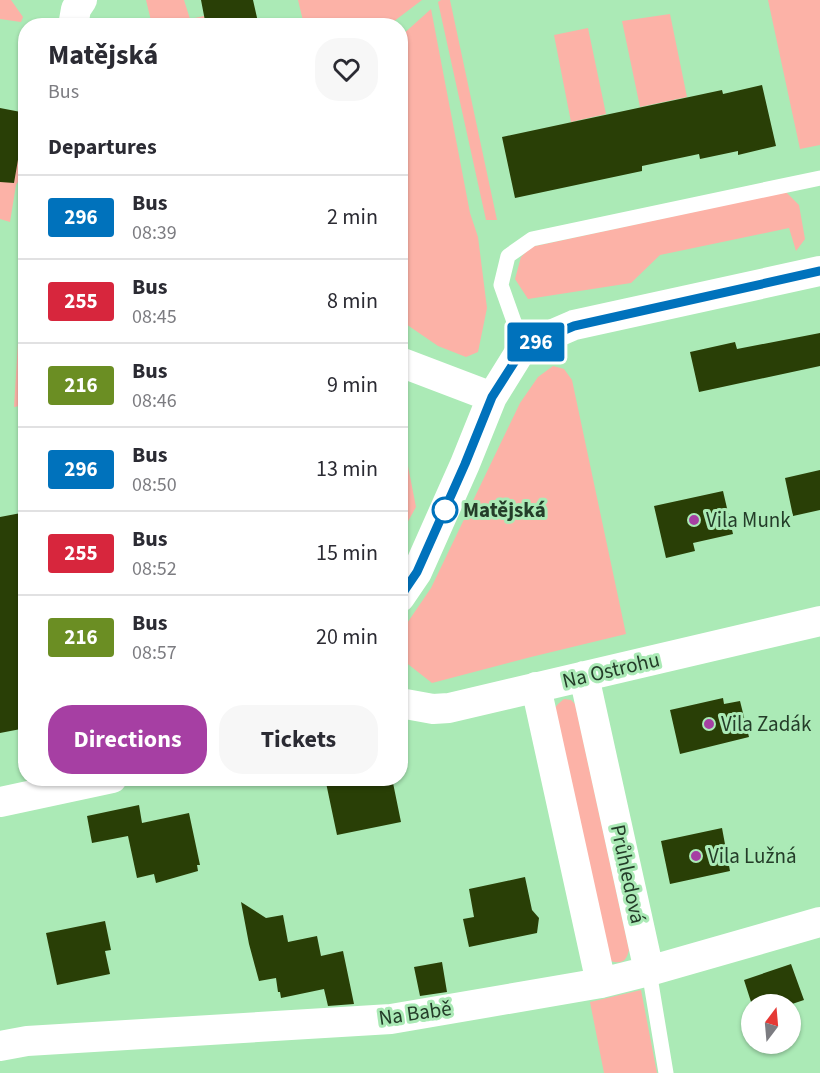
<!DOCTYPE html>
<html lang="en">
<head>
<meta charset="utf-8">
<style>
	body { margin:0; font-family:"Source Sans 3",sans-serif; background:#f7f7f7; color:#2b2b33; height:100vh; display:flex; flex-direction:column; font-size:22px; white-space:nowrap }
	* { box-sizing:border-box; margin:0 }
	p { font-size:20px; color:#7c7c81 }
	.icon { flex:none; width:33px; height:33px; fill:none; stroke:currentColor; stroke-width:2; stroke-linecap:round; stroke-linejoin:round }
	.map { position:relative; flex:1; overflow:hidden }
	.sheet { position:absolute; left:18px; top:18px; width:390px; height:768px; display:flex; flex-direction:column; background:#fff; border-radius:24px; box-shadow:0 2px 4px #0004 }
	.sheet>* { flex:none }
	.badge { padding:0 12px; border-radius:4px; font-size:21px; line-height:39px }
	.needle { width:39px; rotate:16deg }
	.tools { position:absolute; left:741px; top:994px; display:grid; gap:12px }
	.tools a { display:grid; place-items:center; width:60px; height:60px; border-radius:50%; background:#fff; box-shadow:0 2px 4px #0004; font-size:30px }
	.map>.badge { position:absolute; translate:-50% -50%; box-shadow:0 0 0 3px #fff }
	h2 { padding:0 30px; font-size:22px; line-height:54px }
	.round { display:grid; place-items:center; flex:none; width:63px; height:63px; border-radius:24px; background:#f7f7f7 }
	.summary { display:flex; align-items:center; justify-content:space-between; height:102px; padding:0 30px }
	h1 { font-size:28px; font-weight:700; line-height:45px }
	.button { display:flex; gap:12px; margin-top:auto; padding:12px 30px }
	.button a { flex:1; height:69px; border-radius:24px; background:#a63fa3; color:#fff; font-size:24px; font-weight:700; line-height:69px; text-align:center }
	.button a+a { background:#f7f7f7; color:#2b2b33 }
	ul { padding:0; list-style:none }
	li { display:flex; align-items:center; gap:18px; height:84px; padding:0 30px; border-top:2px solid #e1e1e2 }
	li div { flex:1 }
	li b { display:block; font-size:22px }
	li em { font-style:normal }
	li .badge { min-width:66px; font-weight:700; text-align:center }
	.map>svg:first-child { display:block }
	.green { fill:#fcb2a7 }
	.building { fill:#293f06 }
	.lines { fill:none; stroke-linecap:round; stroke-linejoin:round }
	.service { stroke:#fff; stroke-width:15 }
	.minor { stroke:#fff; stroke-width:30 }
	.line-casing { stroke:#fff; stroke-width:14 }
	.line { stroke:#0072bc; stroke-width:9 }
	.stop-dot { fill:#fff; stroke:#0072bc; stroke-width:3 }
	.poi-dot { fill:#a63fa3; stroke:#abeab6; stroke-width:2 }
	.labels { text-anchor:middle; stroke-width:6; stroke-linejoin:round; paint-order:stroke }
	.stop-label { font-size:21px; font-weight:bold; fill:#243d29; stroke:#abeab6; text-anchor:start }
	.poi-label { font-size:21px; fill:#243d29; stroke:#abeab6; text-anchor:start }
	.street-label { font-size:21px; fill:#243d29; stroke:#abeab6 }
</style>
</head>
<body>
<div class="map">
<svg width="820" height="1073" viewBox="0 0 820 1073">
	<rect width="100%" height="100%" fill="#abeab6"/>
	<!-- green -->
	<path class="green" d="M0 0H11L23 17 21 22 0 19Z
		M146 0H184L190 19 204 16 206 25H152Z
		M298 0H422L389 25H304Z
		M441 0H450L497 220H486L438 2Z
		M768 0H820V145L800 149Z
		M431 9 470 213 478 237 487 308 478 352 466 357 438 346 403 322 401 311V36Z
		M670 14 687 97 640 107 622 21Z
		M588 28 606 114 571 122 554 35Z
		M0 154 20 157 25 162V171L16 185 10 222 0 219Z
		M786 192 799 205 805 239 796 251 789 228 660 255 631 283 528 299 515 279 521 257 531 247Z
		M25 230V405L14 407Z
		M553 366 564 369 572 380 626 634 531 657 432 683 404 661 401 632 431 588 520 403 538 377Z
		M407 461 416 507 401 534V462Z
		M564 699 571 700 575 704 629 950C626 962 622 964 610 961L554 709 558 704Z
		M641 990 657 1073H604L590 1002Z"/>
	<!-- building -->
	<path class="building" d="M201 0H253L258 22 242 26H206Z
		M762 85 776 146 738 155V151L700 159 699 154 642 166V171L515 198 502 137 722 90 723 94Z
		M0 108 26 113 14 183 0 182Z
		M820 333V366L699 392 690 352 735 342 737 349Z
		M820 470V510L793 516 785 478Z
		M723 491 733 534 693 543 695 551 666 558 654 506Z
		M21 513 26 529V728L0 733V517Z
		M723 698 724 704 740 701 749 737 680 754 670 710Z
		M325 778H392L401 822 337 835Z
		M139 805 142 823 189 813 200 865H197L198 871 156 883 154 874 137 878 128 836 92 843 87 816Z
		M722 828 730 871 670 884 661 841Z
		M525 877 532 910 539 918 537 933 469 947 463 919 474 917 469 889Z
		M241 902 266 918 283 915 288 942 317 936 321 956 343 951 354 1004 328 1006 324 989 281 998 280 992H278L276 978 259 981 249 944Z
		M105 921 111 950 105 951 110 974 57 985 46 933Z
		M442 962 447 992 420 996 414 967Z
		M791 964 804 1000 789 1005H752L744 980Z"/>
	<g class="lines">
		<!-- service -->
		<path class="service" d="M523 347 501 285 508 256 532 239 820 178
			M649 971 666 1073"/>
		<!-- minor -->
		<path class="minor" d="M73 26 76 9 82 0
			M400 362 492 397
			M400 597 417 572 465 464 492 397 523 347 574 325 820 271
			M584 676 649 971
			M536 687 601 983
			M400 703 433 709 449 708 820 621
			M0 802 112 778
			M0 1046 27 1041 391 1019 601 983 649 971 820 922"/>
	</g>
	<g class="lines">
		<!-- line casing -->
		<g class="line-casing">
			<path id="line" d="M400 597 417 572 465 464 492 397 524 347 574 326 820 271"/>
		</g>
		<!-- line -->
		<use href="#line" class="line"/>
	</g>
	<!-- markers -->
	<circle class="stop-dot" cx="445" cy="510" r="12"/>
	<g class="poi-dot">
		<circle cx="694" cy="520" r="6"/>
		<circle cx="709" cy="724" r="6"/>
		<circle cx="696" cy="856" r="6"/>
	</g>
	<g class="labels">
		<!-- stop labels -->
		<g class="stop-label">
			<text x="463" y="517">Matějská</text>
		</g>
		<!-- poi labels -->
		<g class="poi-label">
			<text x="706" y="527">Vila Munk</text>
			<text x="721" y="731">Vila Zadák</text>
			<text x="708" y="863">Vila Lužná</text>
		</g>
		<!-- street labels -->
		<g class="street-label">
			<text transform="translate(611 670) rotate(-13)" y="7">Na Ostrohu</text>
			<text transform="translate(628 874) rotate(78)" y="7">Průhledová</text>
			<text transform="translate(415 1013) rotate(-8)" y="7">Na Babě</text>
		</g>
	</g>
</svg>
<div class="tools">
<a><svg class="needle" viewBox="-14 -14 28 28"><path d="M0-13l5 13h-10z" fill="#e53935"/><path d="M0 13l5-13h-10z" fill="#7c7c81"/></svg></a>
</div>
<b class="badge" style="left:536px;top:342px;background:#0072bc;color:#fff">296</b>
<section class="sheet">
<div class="summary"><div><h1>Matějská</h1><p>Bus</p></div><a class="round"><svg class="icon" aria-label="heart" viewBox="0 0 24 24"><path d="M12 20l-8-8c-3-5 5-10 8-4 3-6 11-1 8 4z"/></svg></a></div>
<h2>Departures</h2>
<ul>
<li><span class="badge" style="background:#0072bc;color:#fff">296</span><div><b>Bus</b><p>08:39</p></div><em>2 min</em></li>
<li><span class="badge" style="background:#d7263d;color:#fff">255</span><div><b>Bus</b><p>08:45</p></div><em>8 min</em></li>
<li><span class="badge" style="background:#6b8e23;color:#fff">216</span><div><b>Bus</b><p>08:46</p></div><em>9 min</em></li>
<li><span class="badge" style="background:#0072bc;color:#fff">296</span><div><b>Bus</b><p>08:50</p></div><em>13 min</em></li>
<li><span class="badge" style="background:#d7263d;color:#fff">255</span><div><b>Bus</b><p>08:52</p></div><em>15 min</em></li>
<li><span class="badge" style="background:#6b8e23;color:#fff">216</span><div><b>Bus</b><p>08:57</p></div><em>20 min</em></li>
</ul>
<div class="button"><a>Directions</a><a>Tickets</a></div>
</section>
</div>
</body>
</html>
